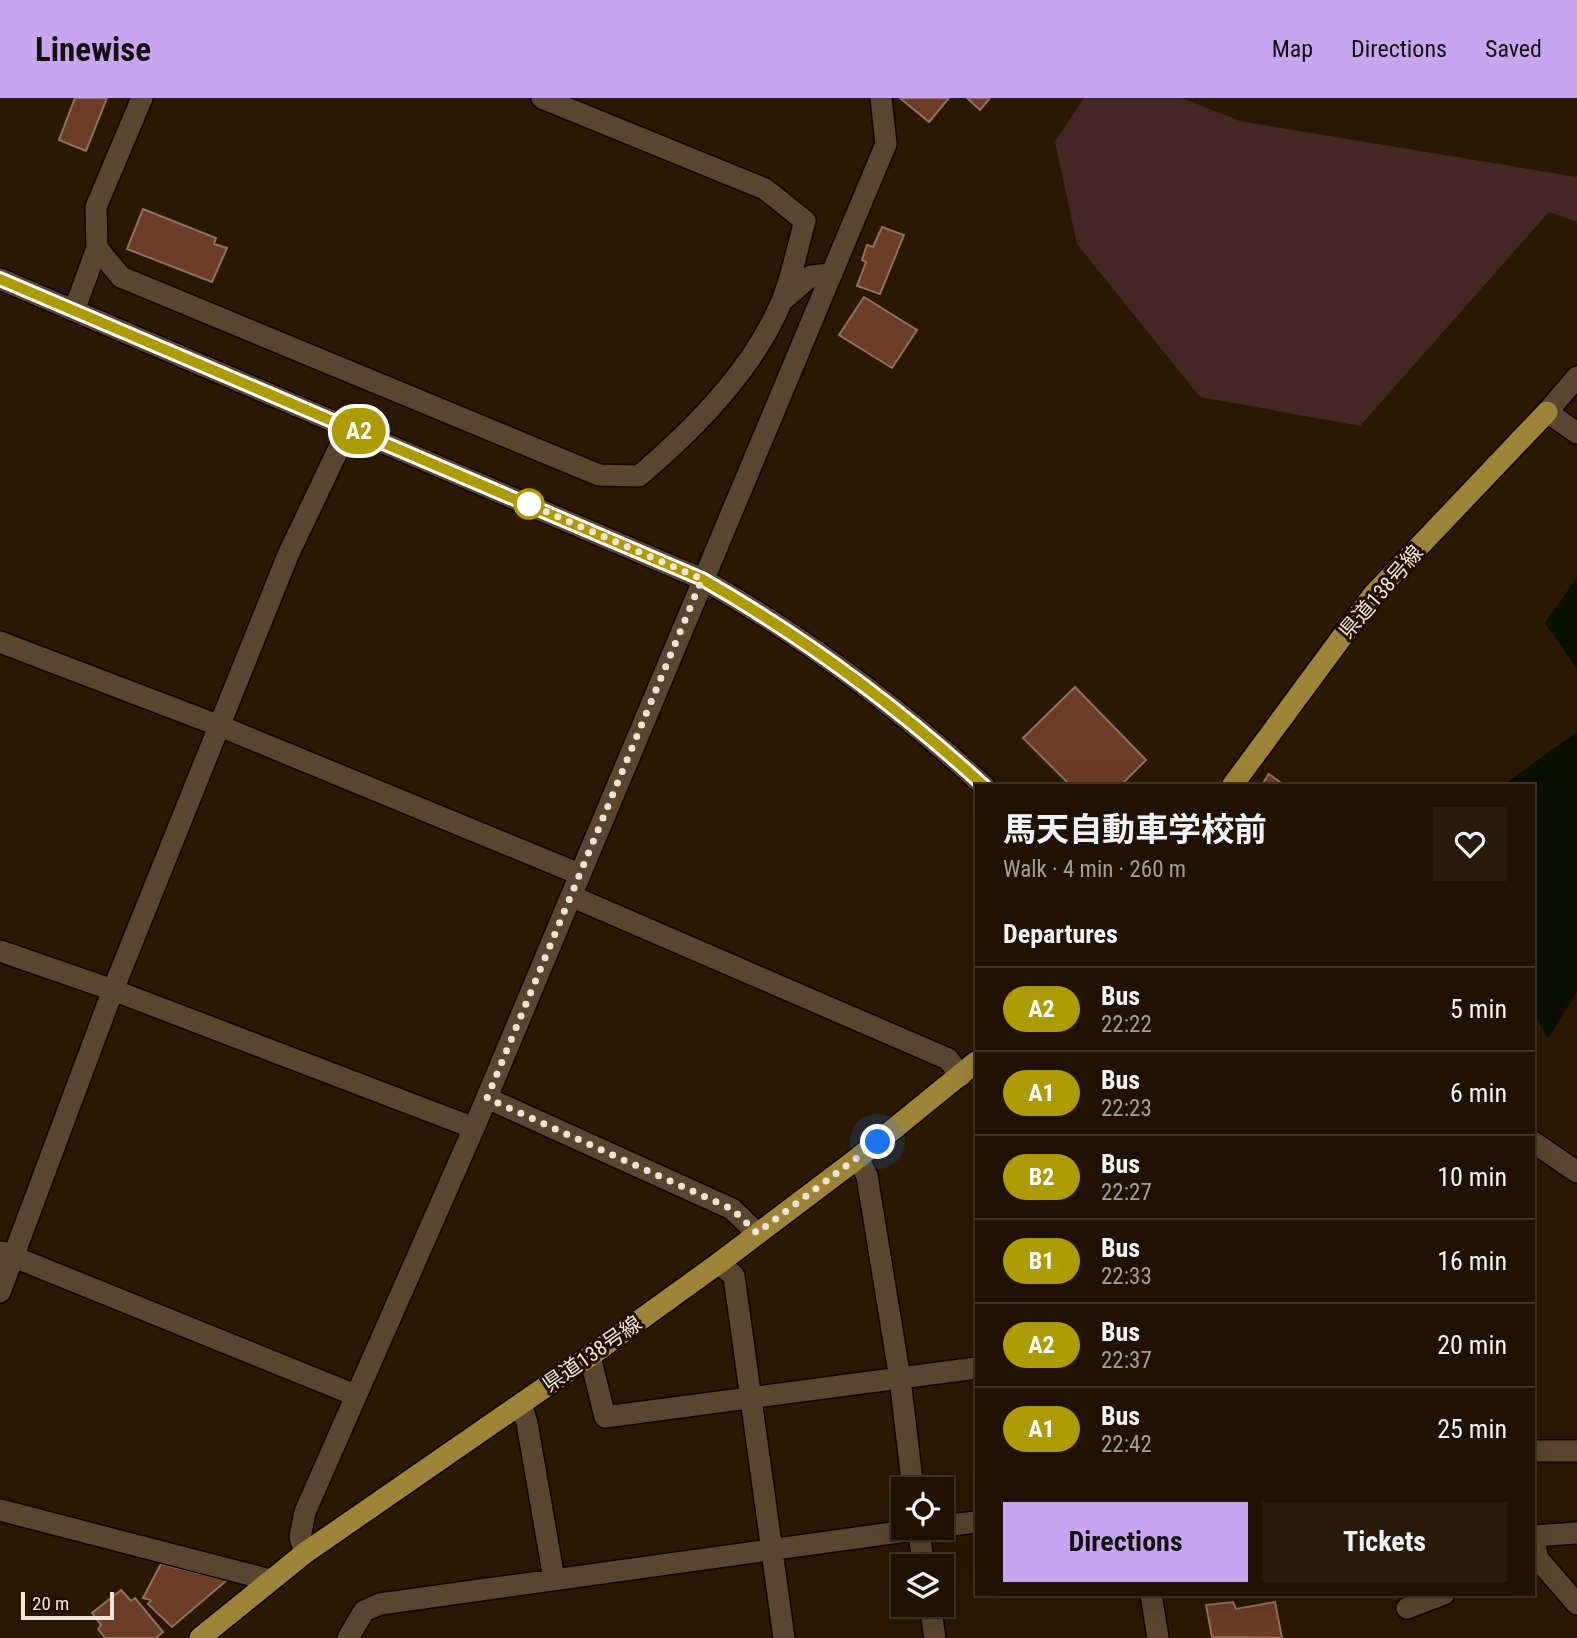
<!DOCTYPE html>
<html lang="en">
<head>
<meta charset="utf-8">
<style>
	body { margin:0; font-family:"Roboto Condensed","Noto Sans JP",sans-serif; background:#281b0c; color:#f1f3f6; height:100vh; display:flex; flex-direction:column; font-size:26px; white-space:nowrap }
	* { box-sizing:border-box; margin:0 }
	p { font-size:23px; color:#a29e99 }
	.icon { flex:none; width:38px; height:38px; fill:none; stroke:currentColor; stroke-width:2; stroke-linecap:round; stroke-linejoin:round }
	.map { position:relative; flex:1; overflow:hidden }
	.drawer { position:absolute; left:975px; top:686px; width:560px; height:812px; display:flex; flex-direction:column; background:#201202; border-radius:0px; box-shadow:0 7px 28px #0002,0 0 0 2px #3d3224 }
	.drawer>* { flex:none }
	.badge { padding:0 14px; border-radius:23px; font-size:24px; line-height:46px }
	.fabs { position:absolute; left:891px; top:1379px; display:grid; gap:14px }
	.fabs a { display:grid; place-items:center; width:63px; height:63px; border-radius:0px; background:#201202; box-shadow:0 7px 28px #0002,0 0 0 2px #3d3224; font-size:35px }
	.scale { position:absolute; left:21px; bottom:18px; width:93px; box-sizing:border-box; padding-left:7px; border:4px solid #f1e4d7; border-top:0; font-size:19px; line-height:24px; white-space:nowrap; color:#f1e4d7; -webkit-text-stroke:5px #200f00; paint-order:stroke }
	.you { position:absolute; width:35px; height:35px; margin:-18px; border:5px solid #fff; border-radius:50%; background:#1a73e8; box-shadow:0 0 0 10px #1a73e833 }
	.map>.badge { position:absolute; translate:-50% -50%; box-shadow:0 0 0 4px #fff }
	h2 { padding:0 28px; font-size:26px; line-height:63px }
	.round { display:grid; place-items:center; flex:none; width:74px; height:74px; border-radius:0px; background:#281b0c }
	.summary { display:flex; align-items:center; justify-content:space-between; height:119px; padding:0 28px }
	h1 { font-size:33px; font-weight:700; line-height:52px }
	.cta { display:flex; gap:14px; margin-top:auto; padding:14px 28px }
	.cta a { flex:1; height:80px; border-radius:0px; background:#c8a6ef; color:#111; font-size:28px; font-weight:700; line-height:80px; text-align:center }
	.cta a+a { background:#281b0c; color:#f1f3f6 }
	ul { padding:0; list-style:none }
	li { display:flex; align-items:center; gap:21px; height:84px; padding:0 28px; border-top:2px solid #3d3224 }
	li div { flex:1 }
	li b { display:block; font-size:26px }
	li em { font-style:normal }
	li .badge { min-width:77px; font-weight:700; text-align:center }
	header { display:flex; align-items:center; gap:42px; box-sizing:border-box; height:98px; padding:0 35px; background:#c8a6ef; color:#111 }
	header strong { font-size:33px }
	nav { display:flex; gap:38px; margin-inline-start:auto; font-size:24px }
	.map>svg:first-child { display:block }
	.green { fill:#462525 }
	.water { fill:#0b0f00 }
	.building { fill:#6c3c26; stroke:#8f7063; stroke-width:2 }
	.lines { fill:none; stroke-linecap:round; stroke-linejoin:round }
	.minor-casing { stroke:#120400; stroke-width:24 }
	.major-casing { stroke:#120400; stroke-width:24 }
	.minor { stroke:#5a4630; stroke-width:21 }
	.major { stroke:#9e8439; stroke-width:21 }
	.line-casing { stroke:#fff; stroke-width:16 }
	.line { stroke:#ad9b03; stroke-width:10 }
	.walk { stroke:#f1e4d7; stroke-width:7; stroke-dasharray:0 12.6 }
	.stop-dot { fill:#fff; stroke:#ad9b03; stroke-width:3.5 }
	.labels { text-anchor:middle; stroke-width:6; stroke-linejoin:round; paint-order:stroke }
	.street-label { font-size:21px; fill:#f1e4d7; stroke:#200f00 }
</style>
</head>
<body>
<header>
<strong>Linewise</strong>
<nav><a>Map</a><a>Directions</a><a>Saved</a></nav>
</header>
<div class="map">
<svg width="1577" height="1540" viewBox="0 0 1577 1540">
	<rect width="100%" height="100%" fill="#2a1803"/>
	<!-- green -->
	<path class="green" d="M1084 0H1182L1240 23 1577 79V124L1549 114 1360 328 1200 299 1077 146 1055 44Z"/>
	<!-- water -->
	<path class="water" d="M1577 479V571L1545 525Z
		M1577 634V894L1548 940 1533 913V688H1502Z"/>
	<!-- building -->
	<path class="building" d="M75 0H107L86 53 59 42Z
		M900 0H949L929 24Z
		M967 0H990L980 12Z
		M143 111 216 140 214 146 227 150 212 184 127 151Z
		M882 129 904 137 880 196 857 188 866 164 862 162 867 147 873 149Z
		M864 199 917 232 892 270 839 237Z
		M1075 589 1146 662 1120 688H1071L1023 640Z
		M1269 676 1285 688H1261Z
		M161 1466 227 1482 172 1529 148 1506 151 1502 143 1500Z
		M121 1492 131 1503 135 1500 163 1534 156 1540H105L98 1531 101 1527 92 1515Z
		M1233 1504 1236 1511 1275 1504 1282 1540 1212 1539 1206 1507Z"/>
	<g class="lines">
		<!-- minor casing -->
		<g class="minor-casing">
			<path id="minor" d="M142 0 96 109 97 150 121 179 599 377 639 378C694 331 752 273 781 205 792 180 797 150 805 123L765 91 542 0
				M0 181 702 481C805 539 897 608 984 688
				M783 202 811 178 832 176
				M74 213 97 150
				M1577 279 1547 314 1577 335
				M0 544 220 628 579 776
				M571 798 948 961 961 978
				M0 853 113 892 474 1030
				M487 1000 732 1111 757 1135
				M1533 1044 1577 1074
				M858 1060 867 1078 900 1281 913 1391
				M2 1154 355 1297
				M719 1165 734 1178 784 1540
				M0 1194 113 892 288 457 349 329
				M590 1258 605 1319 976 1270
				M521 1306 527 1325 554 1481
				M1533 1353H1577
				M0 1412 270 1482
				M942 1428 976 1424
				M918 1430 924 1468
				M1533 1438 1577 1435
				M1533 1442 1538 1461 1577 1506
				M305 1455 300 1439 305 1414 474 1030 886 46 881 0
				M1151 1496 1158 1540
				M930 1507 935 1540
				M1407 1510 1444 1496
				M348 1540 364 1513 380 1506 928 1430"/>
		</g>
		<!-- major casing -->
		<g class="major-casing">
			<path id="major" d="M1232 688 1373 497 1547 314
				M200 1540 305 1455 590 1258 719 1165 858 1060 976 964"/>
		</g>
		<!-- minor -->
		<use href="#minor" class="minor"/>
		<!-- major -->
		<use href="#major" class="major"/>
	</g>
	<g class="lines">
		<!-- line casing -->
		<g class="line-casing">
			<path id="line" d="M0 181 702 481C805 540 897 608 984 688"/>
		</g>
		<!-- line -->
		<use href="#line" class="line"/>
		<!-- walk -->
		<path class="walk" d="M529 406 526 405 702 481 487 1000 732 1111 757 1135 878 1044"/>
	</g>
	<!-- markers -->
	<circle class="stop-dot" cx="529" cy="406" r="14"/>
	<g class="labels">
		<!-- street labels -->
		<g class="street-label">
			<text transform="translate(1381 494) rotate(-49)" y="7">県道138号線</text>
			<text transform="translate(592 1256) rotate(-35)" y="7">県道138号線</text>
		</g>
	</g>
</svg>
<div class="fabs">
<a><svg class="icon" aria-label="locate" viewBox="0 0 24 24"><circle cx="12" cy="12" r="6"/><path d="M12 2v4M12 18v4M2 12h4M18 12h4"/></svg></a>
<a><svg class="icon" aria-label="layers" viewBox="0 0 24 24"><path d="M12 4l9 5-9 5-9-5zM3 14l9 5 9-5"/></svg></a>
</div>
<div class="scale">20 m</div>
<div class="you" style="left:878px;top:1044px"></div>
<b class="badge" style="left:359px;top:333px;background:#ad9b03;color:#fff">A2</b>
<section class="drawer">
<div class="summary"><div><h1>馬天自動車学校前</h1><p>Walk · 4 min · 260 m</p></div><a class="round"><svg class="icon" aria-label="heart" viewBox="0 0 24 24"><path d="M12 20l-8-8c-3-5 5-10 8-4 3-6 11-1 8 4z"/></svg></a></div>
<h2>Departures</h2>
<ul>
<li><span class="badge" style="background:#ad9b03;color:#fff">A2</span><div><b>Bus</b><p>22:22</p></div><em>5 min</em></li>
<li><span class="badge" style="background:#ad9b03;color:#fff">A1</span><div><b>Bus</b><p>22:23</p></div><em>6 min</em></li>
<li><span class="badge" style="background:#ad9b03;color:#fff">B2</span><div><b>Bus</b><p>22:27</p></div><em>10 min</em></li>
<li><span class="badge" style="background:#ad9b03;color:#fff">B1</span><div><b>Bus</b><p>22:33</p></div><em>16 min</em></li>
<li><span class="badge" style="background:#ad9b03;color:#fff">A2</span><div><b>Bus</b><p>22:37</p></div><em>20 min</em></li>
<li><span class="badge" style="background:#ad9b03;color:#fff">A1</span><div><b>Bus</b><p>22:42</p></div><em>25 min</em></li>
</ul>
<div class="cta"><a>Directions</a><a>Tickets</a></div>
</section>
</div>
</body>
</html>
